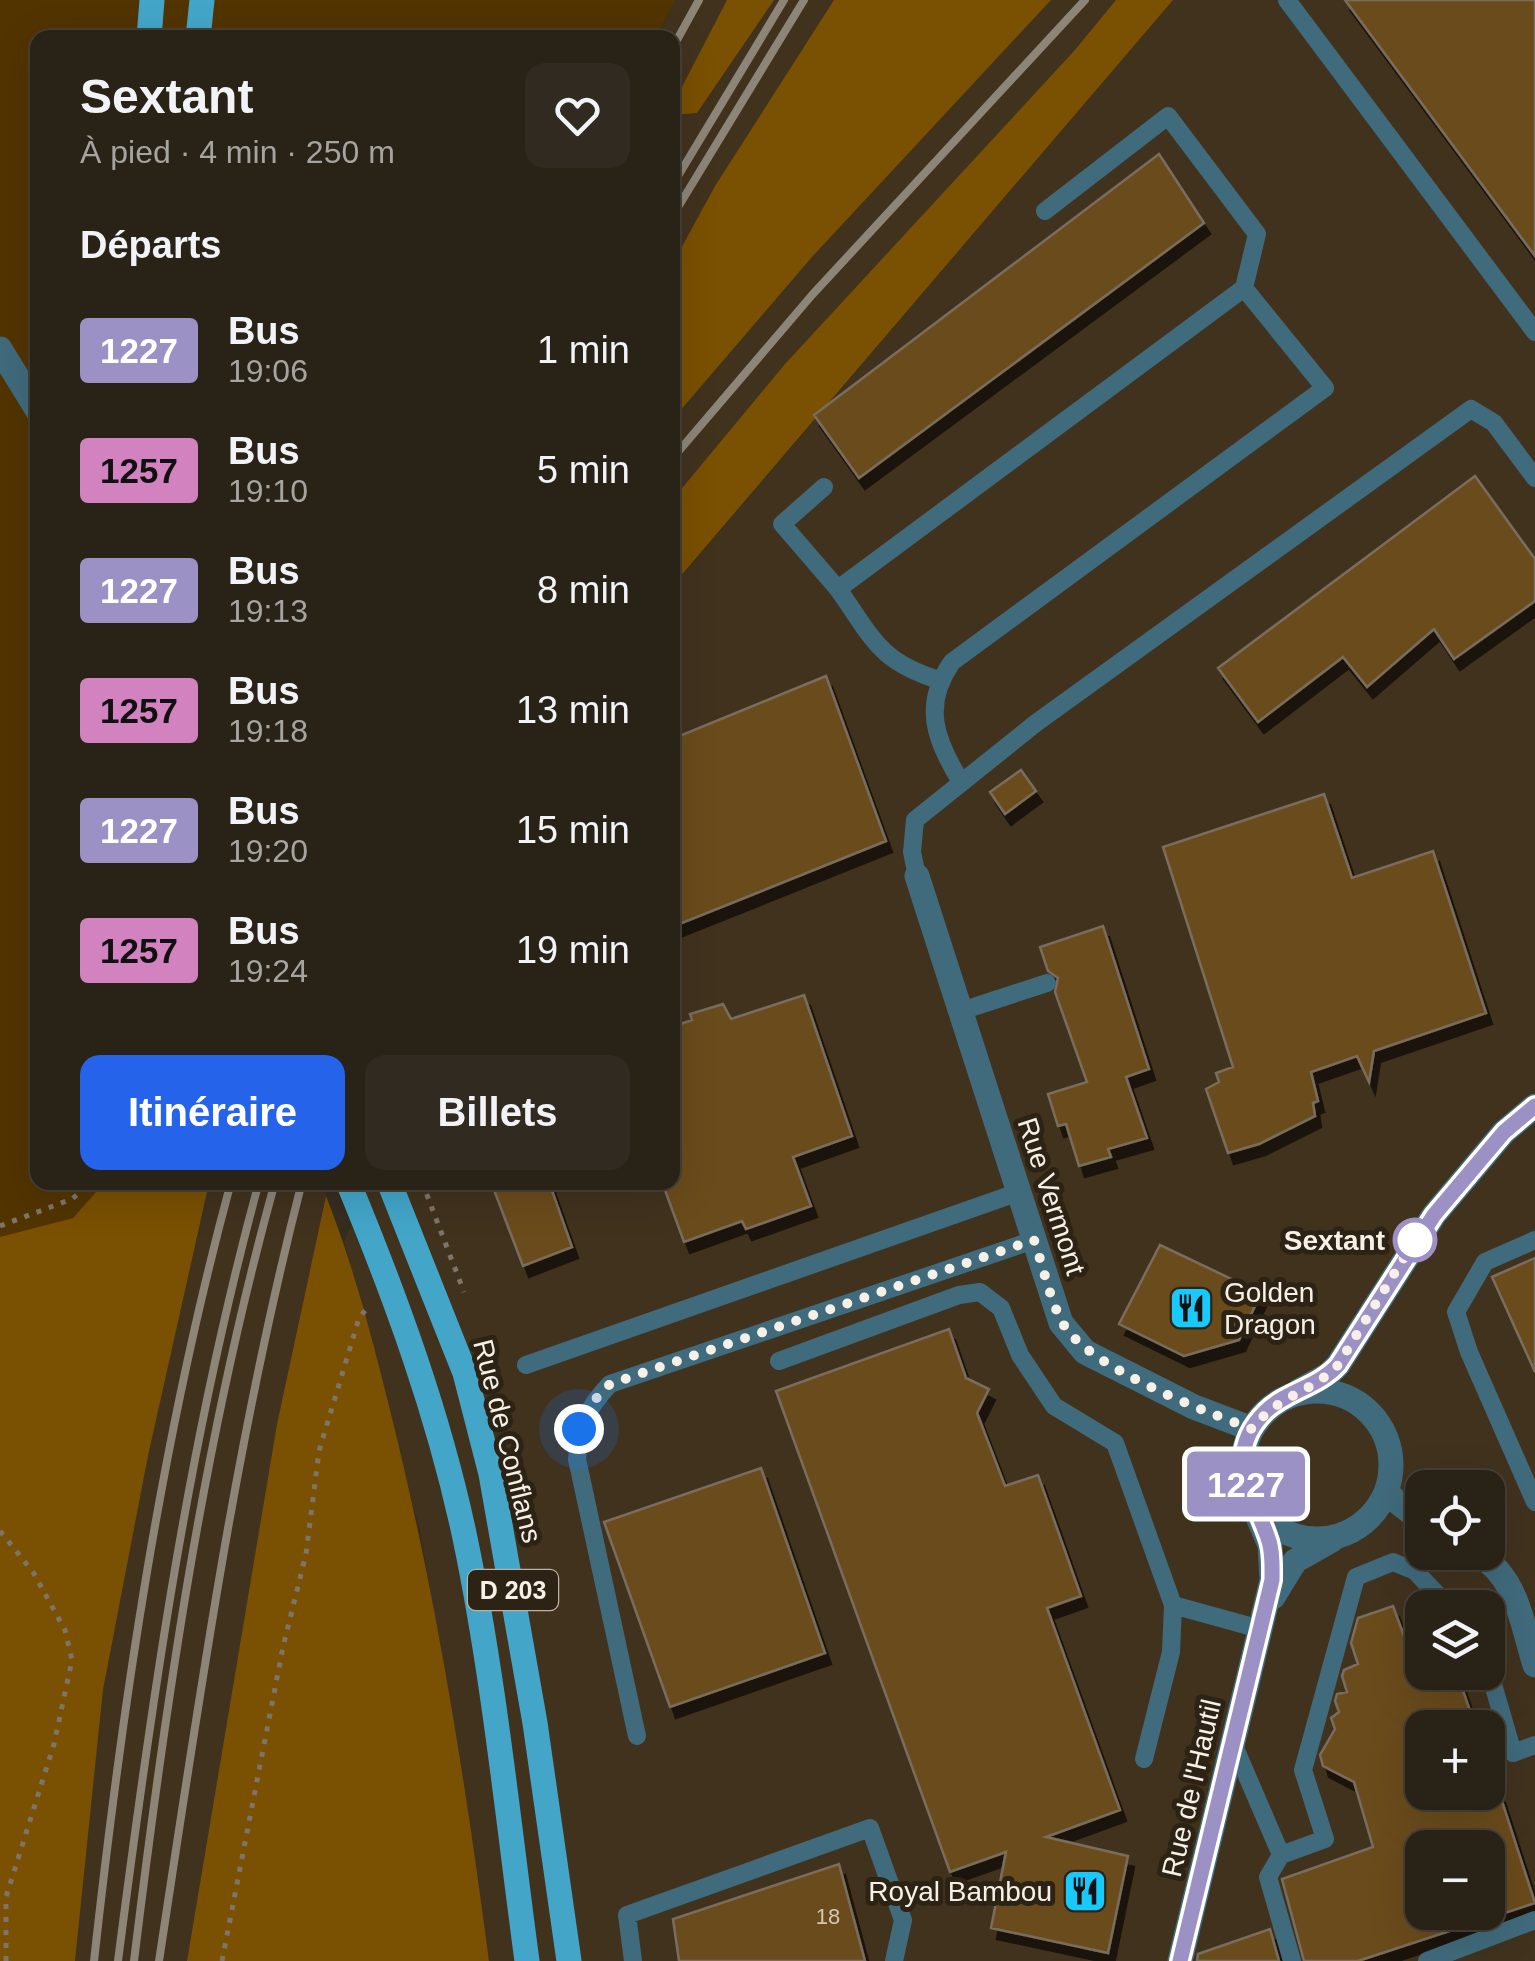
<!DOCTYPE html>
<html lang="fr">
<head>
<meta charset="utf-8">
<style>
	body { margin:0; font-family:Helvetica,sans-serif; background:#312a20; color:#f1f3f6; height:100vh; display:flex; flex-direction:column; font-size:38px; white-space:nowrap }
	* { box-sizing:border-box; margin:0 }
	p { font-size:32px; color:#a5a4a1 }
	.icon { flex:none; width:55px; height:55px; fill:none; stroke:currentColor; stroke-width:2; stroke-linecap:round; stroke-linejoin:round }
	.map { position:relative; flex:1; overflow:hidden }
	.details { position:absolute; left:30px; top:30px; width:650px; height:1160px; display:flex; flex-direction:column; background:#292217; border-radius:20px; box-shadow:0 10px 40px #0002,0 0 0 2px #453f36 }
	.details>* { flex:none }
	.badge { padding:0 20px; border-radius:8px; font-size:35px; line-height:65px }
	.buttons { position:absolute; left:1405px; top:1470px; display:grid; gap:20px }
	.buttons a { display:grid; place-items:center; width:100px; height:100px; border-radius:20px; background:#292217; box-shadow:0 10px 40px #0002,0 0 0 2px #453f36; font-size:50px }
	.you { position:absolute; width:50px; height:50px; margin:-25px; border:8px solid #fff; border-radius:50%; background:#1a73e8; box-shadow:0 0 0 15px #1a73e833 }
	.map>.badge { position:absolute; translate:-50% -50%; box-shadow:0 0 0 5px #fff }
	h2 { padding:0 50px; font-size:38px; line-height:90px }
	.round { display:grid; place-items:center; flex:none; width:105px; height:105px; border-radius:20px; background:#312a20 }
	.summary { display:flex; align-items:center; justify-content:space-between; height:170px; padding:0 50px }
	h1 { font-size:48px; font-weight:700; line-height:75px }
	.primary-button { display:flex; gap:20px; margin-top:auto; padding:20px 50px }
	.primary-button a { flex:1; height:115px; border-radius:20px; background:#2563eb; color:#fff; font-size:40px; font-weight:700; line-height:115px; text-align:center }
	.primary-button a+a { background:#312a20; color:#f1f3f6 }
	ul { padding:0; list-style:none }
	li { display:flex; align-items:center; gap:30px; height:120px; padding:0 50px }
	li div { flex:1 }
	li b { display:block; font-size:38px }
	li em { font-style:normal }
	li .badge { min-width:110px; font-weight:700; text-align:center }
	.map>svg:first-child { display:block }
	.built { fill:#41321e; fill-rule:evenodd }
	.green { fill:#523400 }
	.forest { fill:#7a5002 }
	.building { fill:#6b4c1f; stroke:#796d5d; stroke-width:2.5; fill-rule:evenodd; filter:url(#shadow) }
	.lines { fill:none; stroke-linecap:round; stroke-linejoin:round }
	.path { stroke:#7e7569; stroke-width:5; stroke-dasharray:5 8; stroke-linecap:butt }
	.lane { stroke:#406b7c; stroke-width:18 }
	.street { stroke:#406b7c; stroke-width:25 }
	.primary { stroke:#43a6c9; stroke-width:25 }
	.rail { stroke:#8e8579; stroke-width:8 }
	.line-casing { stroke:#fff; stroke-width:22 }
	.line { stroke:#9c91c5; stroke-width:15 }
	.walk { stroke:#f7f0e7; stroke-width:10; stroke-dasharray:0 18 }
	.stop-dot { fill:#fff; stroke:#9c91c5; stroke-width:5 }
	.labels { text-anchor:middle; stroke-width:10; stroke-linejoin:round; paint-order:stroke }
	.number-label { font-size:22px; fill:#d4c7b5 }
	.shield { fill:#2d2315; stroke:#bab2a8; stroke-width:2.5 }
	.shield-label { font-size:25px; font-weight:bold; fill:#f7f0e7 }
	.street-label { font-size:28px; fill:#f7f0e7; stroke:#2d2315 }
	.stop-label { font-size:28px; font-weight:bold; fill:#f7f0e7; stroke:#2d2315; text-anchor:end }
	.poi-label { font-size:28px; fill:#f7f0e7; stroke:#2d2315; text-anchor:start }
</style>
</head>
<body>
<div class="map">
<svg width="1535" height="1961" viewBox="0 0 1535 1961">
	<defs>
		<filter id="shadow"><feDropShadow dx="6" dy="11" stdDeviation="0" flood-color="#0009"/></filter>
	</defs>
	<rect width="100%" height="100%" fill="#372d1f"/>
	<!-- built -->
	<path class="built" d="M675 0H727L673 104 672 38H656Z
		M774 0H834L715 186 673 263 672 115 697 113Z
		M1051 0H1116L1074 51 785 364 673 499V419L812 257Z
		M1173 0H1535V1961H489L421 1535 344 1241 371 1183 672 1182 673 586ZM1422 1488H1488V1552H1422ZM1422 1608H1488V1672H1422ZM1422 1728H1488V1792H1422ZM1422 1848H1488V1912H1422Z
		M209 1183H320L326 1196 277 1424 187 1961H75L103 1690 148 1456Z"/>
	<!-- green -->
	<path class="green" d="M0 0H675L656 37 38 38V1182L104 1183 73 1218 0 1237Z"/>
	<!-- forest -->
	<path class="forest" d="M727 0H774L697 113 673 115V104Z
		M834 0H1051L812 257 673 419V263L715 186Z
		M1116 0H1173L673 585V499L785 364 1074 51Z
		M104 1183H209L148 1456 103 1690 75 1961H0V1237L73 1218Z
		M326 1196C354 1267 373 1341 391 1414 436 1594 465 1778 489 1961H187L277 1424Z"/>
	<!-- building -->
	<path class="building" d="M1345 0H1535V256Z
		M1159 154 1204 223 859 478 814 415Z
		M1475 476 1535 559V601L1454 659 1434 629 1367 687 1343 657 1258 722 1218 668Z
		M826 676 886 841 672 927V739Z
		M1021 770 1036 791 1005 814 990 792Z
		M1324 794 1352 878 1433 851 1486 1013 1374 1051 1369 1082 1357 1056 1311 1072 1318 1101 1313 1103 1315 1116 1259 1144 1228 1153 1206 1089 1219 1082 1216 1073 1233 1067 1163 847Z
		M1103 926 1149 1069 1126 1077 1147 1138 1108 1149 1111 1157 1079 1166 1066 1124 1058 1126 1048 1094 1087 1082 1055 992 1058 978 1048 971 1040 947Z
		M804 995 852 1136 793 1157 811 1206 746 1229 742 1221 684 1242 662 1182H672V1027L692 1020 690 1014 723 1004 731 1019Z
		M491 1182H549L572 1247 523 1266Z
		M1160 1245 1261 1293 1239 1340 1184 1356 1119 1324Z
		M1535 1258V1372L1492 1277Z
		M949 1329 966 1378 989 1389 977 1413 1005 1486 1038 1475 1081 1596 1047 1608 1120 1810 1046 1837 1128 1856 1108 1953 991 1928 1006 1852 950 1872 776 1391Z
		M761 1468 825 1653 670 1707 604 1522Z
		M1393 1606 1408 1647 1422 1642V1672H1453L1456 1680 1459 1679 1476 1728H1422V1792H1499L1535 1903 1358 1961H1304L1282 1879 1373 1847 1354 1782 1323 1766 1320 1755 1335 1729 1331 1718 1339 1712 1335 1701 1337 1694 1347 1692 1342 1676 1344 1670 1358 1664 1351 1643 1358 1618ZM1422 1848H1488V1912H1422Z
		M839 1864 865 1961H679L673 1919Z
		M1270 1929 1279 1961H1197L1198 1954Z"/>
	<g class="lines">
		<!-- path -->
		<path class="path" d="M422 1182 464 1292
			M0 1226 72 1199 92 1182
			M0 1531 33 1572 65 1630 72 1660 54 1744 6 1897V1961
			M222 1961 283 1647 306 1554 319 1451 359 1318 368 1307"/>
		<!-- lane -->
		<path class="lane" d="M1287 0 1535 332
			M1045 211 1168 116 1257 234 1244 288
			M824 487 782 524 838 589
			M939 680C878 661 873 638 838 589L1244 288 1325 388 952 662C922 705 935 740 961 782
			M917 876 912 852 915 820 1036 723 1471 409 1494 423 1535 478
			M961 1011 1047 983
			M1535 1240 1485 1262 1456 1312 1469 1352 1535 1502
			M779 1361 959 1295 980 1292 1001 1308 1020 1355 1054 1406 1115 1443 1173 1605 1171 1652 1144 1759
			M526 1365 1019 1192
			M1173 1605 1260 1629
			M1488 1667 1513 1753 1535 1745
			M637 1736 577 1459C579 1426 587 1408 610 1384L1034 1240
			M1232 1741 1281 1855 1325 1839 1303 1770 1356 1577 1393 1562 1415 1571 1450 1608
			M1281 1855 1268 1877 1292 1961
			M633 1961 627 1915 870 1828 903 1920 894 1961
			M1427 1961 1535 1920"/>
		<!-- street -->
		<path class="street" d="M0 349 38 411
			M917 876 1061 1323 1085 1352 1194 1407 1252 1429
			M1243 1465a74 74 0 1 1 148 0a74 74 0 1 1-148 0Z
			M1299 1391 1328 1375 1338 1365 1434 1215 1504 1132 1535 1106
			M1386 1493 1422 1521
			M1475 1552C1518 1577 1521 1621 1535 1665
			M1273 1597 1295 1561 1332 1540
			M1180 1961 1272 1580 1270 1545 1250 1498"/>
		<!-- primary -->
		<path class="primary" d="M149 38 152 0
			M198 38 202 0
			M348 1182C396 1298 439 1415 465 1538 494 1677 508 1820 527 1961
			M389 1182 465 1373 491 1474 535 1723 569 1961"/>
		<!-- rail -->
		<path class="rail" d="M672 49 699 0
			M672 186 784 0
			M672 217 804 0
			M672 459 812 295 1085 0
			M94 1961C123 1699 162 1437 231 1182
			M118 1961C152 1698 189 1438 259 1182
			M134 1961C166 1699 204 1438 275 1182
			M159 1961C199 1700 236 1438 302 1182"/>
	</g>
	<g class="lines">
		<!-- line casing -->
		<g class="line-casing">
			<path id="line" d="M1180 1961 1272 1580C1272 1567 1273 1554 1269 1541 1254 1495 1221 1455 1266 1411 1287 1391 1318 1387 1338 1365L1434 1215 1504 1132 1535 1106"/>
		</g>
		<!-- line -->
		<use href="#line" class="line"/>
		<!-- walk -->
		<path class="walk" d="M579 1429 590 1405 610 1384 1034 1240C1043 1266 1049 1296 1061 1320 1083 1366 1204 1411 1252 1429 1279 1394 1312 1393 1338 1365L1415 1240"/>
	</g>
	<!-- icons -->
	<defs>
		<g id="restaurant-square" transform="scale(2.25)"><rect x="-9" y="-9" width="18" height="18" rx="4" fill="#17cafb" stroke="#2d2315"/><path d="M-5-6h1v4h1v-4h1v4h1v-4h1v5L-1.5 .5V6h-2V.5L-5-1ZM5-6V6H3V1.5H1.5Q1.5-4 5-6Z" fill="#111"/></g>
	</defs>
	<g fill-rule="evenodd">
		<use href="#restaurant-square" x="1191" y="1308"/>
		<use href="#restaurant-square" x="1085" y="1891"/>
	</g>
	<!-- markers -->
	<circle class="stop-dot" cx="1415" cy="1240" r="20"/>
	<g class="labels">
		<!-- number labels -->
		<g class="number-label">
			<text x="828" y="1924">18</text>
		</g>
		<!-- shield labels -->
		<rect class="shield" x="468" y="1570" width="90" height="40" rx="8"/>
		<g class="shield-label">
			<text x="513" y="1599">D 203</text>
		</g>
		<!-- street labels -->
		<g class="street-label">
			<text transform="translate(1052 1196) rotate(72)" y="10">Rue Vermont</text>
			<text transform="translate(508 1441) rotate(76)" y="10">Rue de Conflans</text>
			<text transform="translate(1191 1788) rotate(-77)" y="10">Rue de l'Hautil</text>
		</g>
		<!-- stop labels -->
		<g class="stop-label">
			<text x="1385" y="1250">Sextant</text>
		</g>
		<!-- poi labels -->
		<g class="poi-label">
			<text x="1224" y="1302">Golden<tspan x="1224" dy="32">Dragon</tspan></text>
			<text x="1052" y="1901" text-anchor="end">Royal Bambou</text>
		</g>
	</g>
</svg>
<div class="buttons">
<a><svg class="icon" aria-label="locate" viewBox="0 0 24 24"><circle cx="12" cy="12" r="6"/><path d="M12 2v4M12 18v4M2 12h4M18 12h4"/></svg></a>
<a><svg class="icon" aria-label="layers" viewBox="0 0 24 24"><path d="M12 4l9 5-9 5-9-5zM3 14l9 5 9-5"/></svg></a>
<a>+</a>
<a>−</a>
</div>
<div class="you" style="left:579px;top:1429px"></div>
<b class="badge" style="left:1246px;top:1484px;background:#9c91c5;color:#fff">1227</b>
<section class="details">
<div class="summary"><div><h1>Sextant</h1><p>À pied · 4 min · 250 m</p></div><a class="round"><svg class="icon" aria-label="heart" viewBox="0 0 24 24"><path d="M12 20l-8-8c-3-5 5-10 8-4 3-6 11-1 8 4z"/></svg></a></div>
<h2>Départs</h2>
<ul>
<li><span class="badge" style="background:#9c91c5;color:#fff">1227</span><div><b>Bus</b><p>19:06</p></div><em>1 min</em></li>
<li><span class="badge" style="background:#d282be;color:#111">1257</span><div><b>Bus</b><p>19:10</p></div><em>5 min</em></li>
<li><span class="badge" style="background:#9c91c5;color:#fff">1227</span><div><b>Bus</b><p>19:13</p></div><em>8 min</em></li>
<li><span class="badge" style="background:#d282be;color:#111">1257</span><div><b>Bus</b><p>19:18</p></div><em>13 min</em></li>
<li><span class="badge" style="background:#9c91c5;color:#fff">1227</span><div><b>Bus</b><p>19:20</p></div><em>15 min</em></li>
<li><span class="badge" style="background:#d282be;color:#111">1257</span><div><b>Bus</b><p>19:24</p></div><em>19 min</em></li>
</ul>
<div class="primary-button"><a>Itinéraire</a><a>Billets</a></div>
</section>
</div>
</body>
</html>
